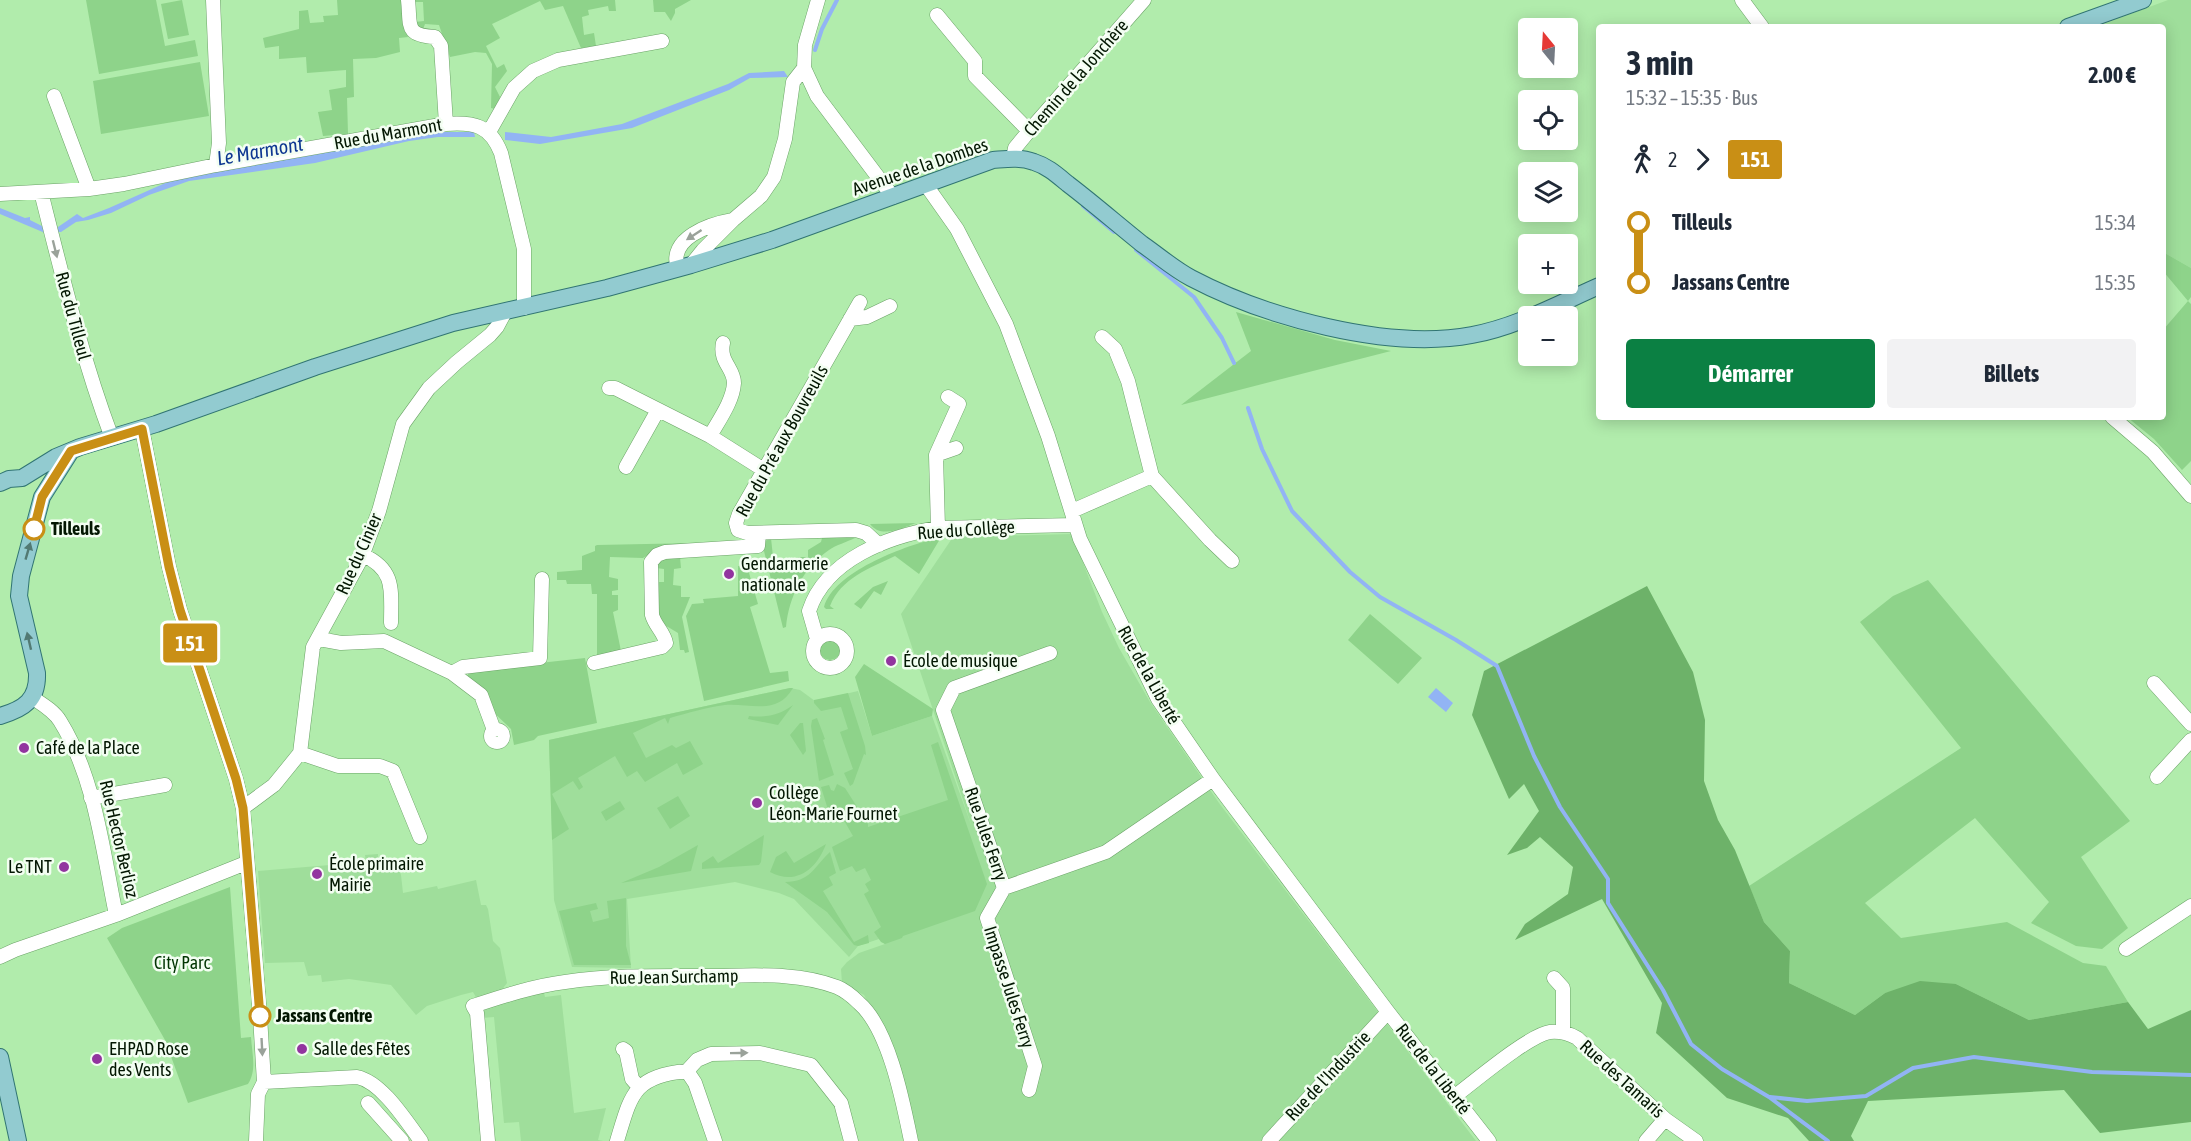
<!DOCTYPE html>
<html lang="fr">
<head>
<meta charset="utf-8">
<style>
	body { margin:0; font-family:"Asap Condensed",sans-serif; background:#f2f2f3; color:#1f2937; height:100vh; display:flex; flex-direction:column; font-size:22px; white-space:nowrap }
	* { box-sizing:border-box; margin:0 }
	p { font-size:20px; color:#747a83 }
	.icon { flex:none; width:33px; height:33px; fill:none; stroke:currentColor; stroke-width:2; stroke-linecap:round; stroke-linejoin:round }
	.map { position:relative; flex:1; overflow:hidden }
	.panel { position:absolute; left:1596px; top:24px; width:570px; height:396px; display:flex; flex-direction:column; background:#fff; border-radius:6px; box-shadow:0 3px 15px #0003 }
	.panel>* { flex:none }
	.badge { padding:0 12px; border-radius:4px; font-size:21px; line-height:39px }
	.needle { width:39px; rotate:342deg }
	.controls { position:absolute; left:1518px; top:18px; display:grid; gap:12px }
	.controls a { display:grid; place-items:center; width:60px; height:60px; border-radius:6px; background:#fff; box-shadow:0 3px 15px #0003; font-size:30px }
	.map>.badge { position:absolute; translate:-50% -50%; box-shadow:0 0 0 3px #fff }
	.legs { display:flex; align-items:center; gap:9px; height:66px; padding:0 30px; font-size:20px }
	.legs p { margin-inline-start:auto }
	.summary { display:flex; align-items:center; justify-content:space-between; height:102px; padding:0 30px }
	h1 { font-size:33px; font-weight:700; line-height:45px }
	.button { display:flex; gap:12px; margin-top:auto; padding:12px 30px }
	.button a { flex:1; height:69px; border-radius:6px; background:#0b8043; color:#fff; font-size:24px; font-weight:700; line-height:69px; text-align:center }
	.button a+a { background:#f2f2f3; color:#1f2937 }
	ul { padding:0 30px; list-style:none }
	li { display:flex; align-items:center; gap:21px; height:60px; font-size:22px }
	li i { display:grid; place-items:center; width:9px; height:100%; margin:0 8px; background:currentColor }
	li i::after { content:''; width:15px; height:15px; margin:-8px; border:4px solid; border-radius:50%; background:#fff }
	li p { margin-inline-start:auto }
	li:first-child i { background:linear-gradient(#0000 50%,currentColor 0) }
	li:last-child i { background:linear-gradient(currentColor 50%,#0000 0) }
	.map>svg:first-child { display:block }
	.built { fill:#9fde9b }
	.green { fill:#8ed38a }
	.forest { fill:#6db269 }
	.water { fill:#92b4f4 }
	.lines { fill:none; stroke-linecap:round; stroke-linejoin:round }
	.stream { stroke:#92b4f4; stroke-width:4 }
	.minor-casing { stroke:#6ba367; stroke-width:15 }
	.major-casing { stroke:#317573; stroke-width:18 }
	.minor { stroke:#fff; stroke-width:14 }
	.major { stroke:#92cbd0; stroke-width:16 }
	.oneway { fill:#9aa29a }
	.oneway2 { fill:#527a73 }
	.line-1-casing { stroke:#fff; stroke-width:14 }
	.line-1 { stroke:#c98f15; stroke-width:9 }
	.stop-1-dot { fill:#fff; stroke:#c98f15; stroke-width:3 }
	.poi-dot { fill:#92359f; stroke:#f3fef2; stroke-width:2 }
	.labels { text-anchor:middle; stroke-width:5; stroke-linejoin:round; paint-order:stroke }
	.street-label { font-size:18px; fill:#031702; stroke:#f3fef2 }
	.stop-label { font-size:18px; font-weight:bold; fill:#031702; stroke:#f3fef2; text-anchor:start }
	.poi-label { font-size:18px; fill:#031702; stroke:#f3fef2; text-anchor:start }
	.park-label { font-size:18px; fill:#023503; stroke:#f3fef2 }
	.water-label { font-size:20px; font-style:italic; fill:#0e3791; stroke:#f3fef2 }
</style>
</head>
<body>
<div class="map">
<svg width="2191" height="1141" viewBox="0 0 2191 1141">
	<rect width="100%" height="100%" fill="#b1ecac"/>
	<!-- built -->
	<path class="built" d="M2168 0H2191V268L2163 252V27H2096Z
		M1072 534 1102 612 1119 648 1150 702 1219 803 1476 1141H914L886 1034 864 995 842 983 841 969 847 962 859 953 885 944 879 939 858 946 849 957 794 899 779 893 735 882 627 899 631 968 572 967 554 900 549 740 790 688 800 690 815 701 858 691 872 736 932 716 973 830 901 614 953 537Z
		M378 854V861L395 859 401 875 403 893 437 886 438 889 476 880 481 905H486L488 909 493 941 500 948 507 983 498 995 477 999 473 992 461 995 427 1006 416 1015 391 985 349 979 322 982 321 975 308 976 304 962 265 963 258 871 366 862 365 855Z
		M544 993 545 997 561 995 574 1113 606 1108 598 1140 603 1141H521L519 1122 504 1123 494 1017 482 1018V1007L516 996Z"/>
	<!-- green -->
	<path class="green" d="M86 0H156L165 46 195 40 198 56 99 74Z
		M182 0 189 35 168 39 161 4Z
		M337 0H403L404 28 408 37 399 38 400 52 376 58 353 59 354 97 347 98 348 134 323 136 318 112 332 110 329 90 346 87V70L307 73 306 57 279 59V46L265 48 263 38 299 29V11L308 10 310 23 324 22 323 16 338 15Z
		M413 0H615L616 11H609L608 6 588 10 589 15 582 17 584 35 594 33 596 46 581 48 563 6 545 10 540 1 492 24 500 38 486 46 497 68 504 64 507 71 495 87 500 97 495 109 491 108 492 64 486 53 475 52 450 57 439 25 425 24 422 32 415 22 424 21 423 2H414Z
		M653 0H691L675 9V13L671 21 665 12H654Z
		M200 62 209 116 101 134 93 81Z
		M2163 252 2191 268V297L2188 301 2191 304V461L2182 470 2154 439 2127 417H2163V330L2188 301 2163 271Z
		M1236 312 1335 340 1391 351 1181 405 1251 351Z
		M916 523C902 528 881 539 870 524Z
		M851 536 855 538C847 542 836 545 829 550 803 568 789 597 786 627L783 628 763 547 765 541 771 538 774 566H798V557H808V550L821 542 822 538Z
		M934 539H940L919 574 895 556C870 568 841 578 830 606L834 609H826L824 607C834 572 902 547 934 539Z
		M695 543 685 548 654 551 643 558 610 557 609 577 618 579V590L612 591V595H618V610L613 612 621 651 597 656V594H592L591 584H567L566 580H557V572L582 570V556L595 551V546L597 545Z
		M680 557 681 568 674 569 673 585 681 586V597H690L682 617 689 652 685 653 684 650H680L678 633 658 621 657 582H664V569L656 568 658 559Z
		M738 566H747L758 604 750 607 770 673 788 671 789 681 704 701 686 616 692 604 704 603 703 599 738 596Z
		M1928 580 2130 821 2081 857 2128 928 2102 949 2076 946 2031 923 2049 902 1975 818 1865 903 1901 938 2007 922 2083 963 2106 966 2128 1002 2029 1020 1956 984 1885 993 1855 1015 1789 983 1790 951 1764 922 1749 886 1961 748 1860 622 1893 596Z
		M888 581 881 595 874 591 861 609 854 604 873 587Z
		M1370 614 1422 658 1398 684 1348 640Z
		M820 650a10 10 0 1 1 20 0a10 10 0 1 1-20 0Z
		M585 658 597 723 538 736 534 740 514 745 511 729 489 708 468 677V671Z
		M864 664 933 709 932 716 872 736 855 677Z
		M790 688H793C777 716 750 703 725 705 707 707 688 713 670 718L668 724 665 718 633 733 646 758 672 745 676 748 690 741 703 764 683 775 677 763 645 782 637 771 627 777 615 756 578 778 583 787 579 790 573 781 552 794 569 829 552 840 549 740Z
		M848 693 865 746 866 755 864 754 853 784 850 786 844 773 853 769 840 732 848 729 841 707 821 711 814 703V700Z
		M793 705 778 725 748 719 749 716C765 718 780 715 793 705Z
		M817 718 825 739 823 740 834 775 819 781 811 726 812 720Z
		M800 723H803L806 751 803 755 790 735Z
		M938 742 987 884 975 911 903 936 902 938 885 944 881 942 874 932 881 927 864 894 869 891 865 884 871 880 865 868 856 872 852 866 840 871 832 847 853 836 842 817 838 819 829 813 821 787 829 785 831 790 834 791 837 784 845 788 868 824V827L948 800 931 745Z
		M678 796 690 816 670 829 657 808Z
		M620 801 625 809 606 821 601 812Z
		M764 835 761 862 759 865 702 869V863L713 856 718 863Z
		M826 844C817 869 796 886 770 872L776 857 786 851 794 863Z
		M698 845 691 871 621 883 659 867Z
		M830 852 836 873 829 877 833 885 823 891 854 942 868 935 869 943 858 946 854 945 827 912 785 882C810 882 814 867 830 852Z
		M230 887 241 1038 251 1037C252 1053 257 1071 248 1084L188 1103 165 1040 107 938 122 928Z
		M626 898V946L631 965H574L559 911 596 903 598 909 590 911 593 922 609 918 607 901Z"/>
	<!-- forest -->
	<path class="forest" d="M1647 586 1693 672 1705 720 1704 781 1718 820 1735 850 1764 922 1790 951 1789 983 1855 1015 1885 993 1920 981 1956 984 2029 1020 2128 1002 2148 1029 2191 1010V1122L2100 1133 2064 1090 1868 1101 1851 1136 1854 1141H1809L1788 1118 1727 1098 1656 1033 1662 1003 1602 899 1515 940 1525 924 1568 894 1573 867 1540 837 1527 848 1507 855 1539 811 1524 784 1509 799 1472 715 1484 671Z"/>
	<!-- water -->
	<path class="water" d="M784 71 788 77 750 78 729 90 632 128 540 144 505 140V132L551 137 622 124 728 84 749 73Z
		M441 132H474L475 137H438L409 141 315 163 189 181 149 195 111 213 88 220 76 222 61 232H56L58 227 77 214 83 218 109 208 172 180Z
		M0 208 25 218 30 217V220L44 227 45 233 0 214Z
		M1436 688 1453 703 1446 712 1428 697Z"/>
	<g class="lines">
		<!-- stream -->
		<path class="stream" d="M815 50 822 29 837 0
			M1083 206 1114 232
			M1136 250 1194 297 1222 338 1234 363
			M1248 408 1262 449 1292 511 1350 572 1380 597 1456 640 1497 666 1534 756 1560 807 1608 879V903L1663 990 1691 1044 1722 1069 1769 1097 1828 1141
			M1770 1097 1807 1101 1866 1096 1913 1068 1974 1057 2092 1072 2191 1075"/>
		<!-- minor casing -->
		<g class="minor-casing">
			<path id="minor" d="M213 0 219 143 216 165
				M408 0C411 26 404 35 435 37L441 46 446 124
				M1742 0 1762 27
				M937 15 975 61V76L1029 131
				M804 68 817 96 893 197
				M54 96 89 189
				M489 132 514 88 533 71 558 60 662 41
				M1013 158 1015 148 1029 131 1144 0
				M926 185 957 229 1006 324 1048 436 1080 539 1158 699 1213 779 1388 1012 1489 1141
				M41 192C62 275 82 358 112 438
				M0 194 89 189 124 184 216 165 446 124C474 122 490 125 501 153L524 249V308
				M691 265 703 250 733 220 761 196 774 177 785 139 793 82 804 68 805 45 818 0
				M678 269C667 238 710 224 733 220
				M860 302 739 514 736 523 738 530 747 533 856 530 866 533 879 545
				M850 319 867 317 890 306
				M1102 337 1115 349 1128 381 1152 476
				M609 388H615L710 436 764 470
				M2112 417 2153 452 2191 496
				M142 429 169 567 180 610 236 779 243 808 260 1016 264 1082 258 1094 256 1141
				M710 436C719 420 733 401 734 383 734 368 719 362 723 343
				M936 455 956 448
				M626 467 658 410
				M1072 511 1152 476 1210 540 1232 561
				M938 528 936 455 959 404 948 397
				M363 555C396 570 391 591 391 623
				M813 651a17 17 0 1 1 34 0a17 17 0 1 1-34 0Z
				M319 639 341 643 384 641 452 673 481 695 494 730
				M817 639 809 611C826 559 889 536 938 528L1075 525
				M594 663 662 647 666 643C664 632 655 626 652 615L651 562 657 555 665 552 758 546 759 533
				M452 673 463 667 540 658 542 579
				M2154 683 2191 724
				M33 698C42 704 54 711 60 721 95 777 103 852 116 915
				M491 736a6 6 0 1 1 12 0a6 6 0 1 1-12 0Z
				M300 753 338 766H380L393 771 420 837
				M2157 777 2191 740
				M91 798 165 785
				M243 808 274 785 300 753 313 647 361 559 379 511 403 424 429 388 457 362 490 335 497 327 505 312
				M1004 888 943 710 954 688 1050 653
				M1004 888 1106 852 1213 779
				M1004 888 987 918 1035 1066 1029 1090
				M2126 949 2191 906
				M0 957 15 950 116 915 246 863
				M1554 978 1563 988V1032
				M623 1049 626 1051 632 1079 639 1087
				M687 1071 697 1060 711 1054 760 1053 811 1065 841 1103 851 1141
				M264 1082 357 1077C382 1082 406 1121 421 1141
				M1455 1096C1475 1081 1529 1035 1550 1032 1560 1031 1568 1033 1577 1038L1665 1119 1696 1141
				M368 1103 402 1141
				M488 1141 477 1013 473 1006C503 996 534 986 565 982 612 975 659 976 706 976 748 976 796 971 837 987 844 990 853 997 859 1003 889 1029 903 1102 911 1141
				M617 1141C631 1095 633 1076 687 1071L695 1083 715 1141
				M1269 1141 1388 1012
				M1646 1141 1665 1119"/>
		</g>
		<!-- major casing -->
		<g class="major-casing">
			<path id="major" d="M2068 27 2143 0
				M0 483 9 479 22 478 56 457 80 447 156 424 315 367 453 323 607 288 691 265 772 240 993 160C1007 159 1020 157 1034 162 1047 166 1057 175 1068 184 1093 203 1117 224 1142 244 1158 255 1174 269 1191 278 1265 317 1388 351 1472 335 1516 327 1558 304 1599 286
				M0 716C24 709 38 700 37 673L19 596 21 576 42 497 71 451
				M0 1057 18 1141"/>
		</g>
		<!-- minor -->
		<use href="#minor" class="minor"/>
		<!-- major -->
		<use href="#major" class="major"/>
	</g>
	<!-- one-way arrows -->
	<defs><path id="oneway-solid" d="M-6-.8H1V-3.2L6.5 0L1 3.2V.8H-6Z" transform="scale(1.5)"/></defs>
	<g class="oneway">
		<use href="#oneway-solid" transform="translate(694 235) rotate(147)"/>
		<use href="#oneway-solid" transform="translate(55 249) rotate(76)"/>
		<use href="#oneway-solid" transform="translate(262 1047) rotate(87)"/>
		<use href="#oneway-solid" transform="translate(739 1053) rotate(-1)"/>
	</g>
	<g class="oneway2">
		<use href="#oneway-solid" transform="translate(28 551) rotate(-74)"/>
		<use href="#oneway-solid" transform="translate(29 641) rotate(-103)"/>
	</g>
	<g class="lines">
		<!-- line-1 casing -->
		<g class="line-1-casing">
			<path id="line-1" d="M34 529 42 497 71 451 142 429 169 567 180 610 236 779 243 808 260 1016"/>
		</g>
		<!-- line-1 -->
		<use href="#line-1" class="line-1"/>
	</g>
	<!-- markers -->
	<g class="stop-1-dot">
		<circle cx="34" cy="529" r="10"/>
		<circle cx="260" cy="1016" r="10"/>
	</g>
	<g class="poi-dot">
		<circle cx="729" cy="574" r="6"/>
		<circle cx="891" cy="661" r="6"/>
		<circle cx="24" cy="748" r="6"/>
		<circle cx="757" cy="803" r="6"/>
		<circle cx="64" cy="867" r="6"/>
		<circle cx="317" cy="874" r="6"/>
		<circle cx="302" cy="1049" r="6"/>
		<circle cx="97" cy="1059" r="6"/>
	</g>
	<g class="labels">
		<!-- street labels -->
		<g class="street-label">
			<text transform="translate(1076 78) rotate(-49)" y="6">Chemin de la Jonchère</text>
			<text transform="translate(388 134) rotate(-10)" y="6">Rue du Marmont</text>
			<text transform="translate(920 167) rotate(-19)" y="6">Avenue de la Dombes</text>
			<text transform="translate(73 316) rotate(75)" y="6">Rue du Tilleul</text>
			<text transform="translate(782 441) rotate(-61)" y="6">Rue du Pré aux Bouvreuils</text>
			<text transform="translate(966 530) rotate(-4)" y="6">Rue du Collège</text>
			<text transform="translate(359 554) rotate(-66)" y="6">Rue du Cinier</text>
			<text transform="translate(1149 675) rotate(61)" y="6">Rue de la Liberté</text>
			<text transform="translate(986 834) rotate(71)" y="6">Rue Jules Ferry</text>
			<text transform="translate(119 839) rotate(77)" y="6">Rue Hector Berlioz</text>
			<text transform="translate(674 977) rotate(-1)" y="6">Rue Jean Surchamp</text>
			<text transform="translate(1009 987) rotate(72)" y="6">Impasse Jules Ferry</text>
			<text transform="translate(1433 1069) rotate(52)" y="6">Rue de la Liberté</text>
			<text transform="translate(1328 1076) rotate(-47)" y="6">Rue de l'Industrie</text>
			<text transform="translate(1622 1079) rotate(42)" y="6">Rue des Tamaris</text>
		</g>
		<!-- stop labels -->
		<g class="stop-label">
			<text x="51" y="535">Tilleuls</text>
			<text x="276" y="1022">Jassans Centre</text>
		</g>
		<!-- poi labels -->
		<g class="poi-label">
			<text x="741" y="570">Gendarmerie<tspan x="741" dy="21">nationale</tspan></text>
			<text x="903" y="667">École de musique</text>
			<text x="36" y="754">Café de la Place</text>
			<text x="769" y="799">Collège<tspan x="769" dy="21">Léon-Marie Fournet</tspan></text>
			<text x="329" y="870">École primaire<tspan x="329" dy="21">Mairie</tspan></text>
			<text x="52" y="873" text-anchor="end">Le TNT</text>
			<text x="109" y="1055">EHPAD Rose<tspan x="109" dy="21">des Vents</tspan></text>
			<text x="314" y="1055">Salle des Fêtes</text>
		</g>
		<!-- park labels -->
		<g class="park-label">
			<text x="182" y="969">City Parc</text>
		</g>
		<!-- water labels -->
		<g class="water-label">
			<text transform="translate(260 151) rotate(-10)" y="7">Le Marmont</text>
		</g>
	</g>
</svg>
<div class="controls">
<a><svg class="needle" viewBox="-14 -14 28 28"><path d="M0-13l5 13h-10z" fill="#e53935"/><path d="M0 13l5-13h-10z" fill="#747a83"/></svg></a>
<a><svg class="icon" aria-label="locate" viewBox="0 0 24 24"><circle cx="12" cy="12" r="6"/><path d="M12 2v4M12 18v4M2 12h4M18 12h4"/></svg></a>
<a><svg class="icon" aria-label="layers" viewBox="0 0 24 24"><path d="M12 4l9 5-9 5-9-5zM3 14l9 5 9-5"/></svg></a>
<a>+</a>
<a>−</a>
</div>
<b class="badge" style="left:190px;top:643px;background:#c98f15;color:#fff">151</b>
<section class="panel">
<div class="summary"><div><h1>3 min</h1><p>15:32 – 15:35 · Bus</p></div><b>2.00 €</b></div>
<div class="legs"><svg class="icon" aria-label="walk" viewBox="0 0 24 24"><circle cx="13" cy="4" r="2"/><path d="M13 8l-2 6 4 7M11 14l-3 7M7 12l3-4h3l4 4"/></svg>2<svg class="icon" aria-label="forward" viewBox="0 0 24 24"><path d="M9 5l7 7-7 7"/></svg><b class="badge" style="background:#c98f15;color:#fff">151</b></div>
<ul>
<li><i style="color:#c98f15"></i><b>Tilleuls</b><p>15:34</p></li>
<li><i style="color:#c98f15"></i><b>Jassans Centre</b><p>15:35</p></li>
</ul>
<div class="button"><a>Démarrer</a><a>Billets</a></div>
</section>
</div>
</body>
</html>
